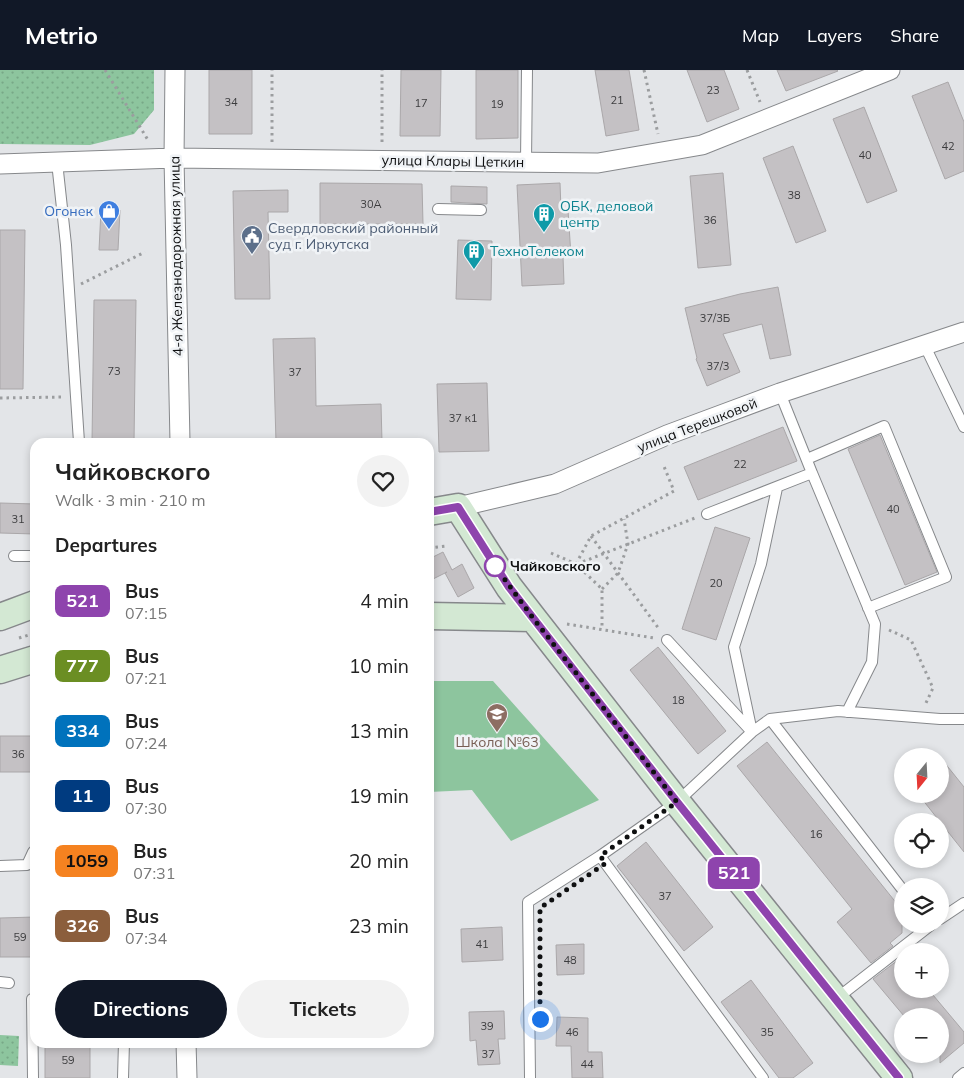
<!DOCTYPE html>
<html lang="en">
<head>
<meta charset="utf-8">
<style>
	body { margin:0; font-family:Mulish,sans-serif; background:#f2f2f2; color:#222; height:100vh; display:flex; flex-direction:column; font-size:19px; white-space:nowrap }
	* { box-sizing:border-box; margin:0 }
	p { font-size:16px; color:#767676 }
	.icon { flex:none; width:28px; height:28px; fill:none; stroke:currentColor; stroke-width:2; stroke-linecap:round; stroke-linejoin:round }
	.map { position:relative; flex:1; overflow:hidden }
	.side { position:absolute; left:30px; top:368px; width:404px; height:610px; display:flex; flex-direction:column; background:#fff; border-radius:15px; box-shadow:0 2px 8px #0003 }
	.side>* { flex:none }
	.badge { padding:0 10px; border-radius:8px; font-size:18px; line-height:32px }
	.needle { width:32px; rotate:198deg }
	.buttons { position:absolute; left:894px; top:678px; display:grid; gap:10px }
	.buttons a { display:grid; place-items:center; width:55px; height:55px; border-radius:50%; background:#fff; box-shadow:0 2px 8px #0003; font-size:25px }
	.you { position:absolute; width:25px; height:25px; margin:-12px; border:4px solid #fff; border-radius:50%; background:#1a73e8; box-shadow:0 0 0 8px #1a73e833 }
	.map>.badge { position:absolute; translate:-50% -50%; box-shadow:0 0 0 2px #fff }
	h2 { padding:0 25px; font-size:19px; line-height:45px }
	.round { display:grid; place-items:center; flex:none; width:52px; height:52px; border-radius:26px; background:#f2f2f2 }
	.headline { display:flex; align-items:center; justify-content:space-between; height:85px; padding:0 25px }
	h1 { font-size:24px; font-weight:700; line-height:38px }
	.cta { display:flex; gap:10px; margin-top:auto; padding:10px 25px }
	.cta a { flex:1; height:58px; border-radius:30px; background:#111827; color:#fff; font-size:20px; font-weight:700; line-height:58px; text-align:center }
	.cta a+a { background:#f2f2f2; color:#222 }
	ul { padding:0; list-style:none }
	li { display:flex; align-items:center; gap:15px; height:65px; padding:0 25px }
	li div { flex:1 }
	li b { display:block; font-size:19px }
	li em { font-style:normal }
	li .badge { min-width:55px; font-weight:700; text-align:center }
	header { display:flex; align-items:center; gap:30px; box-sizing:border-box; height:70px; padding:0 25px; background:#111827; color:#fff }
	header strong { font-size:24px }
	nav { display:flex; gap:28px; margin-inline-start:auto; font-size:18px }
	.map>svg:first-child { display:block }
	.park { fill:url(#park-dots) }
	.garden { fill:#8dc59e }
	.building { fill:#c4c1c4; stroke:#aaa7a9 }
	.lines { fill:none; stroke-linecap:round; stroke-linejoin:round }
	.lane-casing { stroke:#86888b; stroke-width:12 }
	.street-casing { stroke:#86888b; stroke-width:21 }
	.secondary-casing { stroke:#86888b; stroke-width:29 }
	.path { stroke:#9b9d9f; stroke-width:3; stroke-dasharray:2.5 4; stroke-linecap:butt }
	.lane { stroke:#fff; stroke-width:10 }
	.street { stroke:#fff; stroke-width:19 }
	.secondary { stroke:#d3e8d3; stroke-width:26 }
	.line-casing { stroke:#fff; stroke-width:11 }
	.line { stroke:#8e44ad; stroke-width:8 }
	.walk { stroke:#0f1011; stroke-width:5; stroke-dasharray:0 9 }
	.stop-dot { fill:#fff; stroke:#8e44ad; stroke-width:2.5 }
	.labels { text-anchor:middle; stroke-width:5; stroke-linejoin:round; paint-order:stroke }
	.number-label { font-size:11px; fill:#3c3c3e }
	.street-label { font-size:14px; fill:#0f1011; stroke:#f0f3f6 }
	.culture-label { font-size:14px; fill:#0d838f; stroke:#f0f3f6; text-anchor:start }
	.shop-label { font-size:14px; fill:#366cbe; stroke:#f0f3f6; text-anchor:end }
	.service-label { font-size:14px; fill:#4e5e75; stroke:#f0f3f6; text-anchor:start }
	.stop-label { font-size:14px; font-weight:bold; fill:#0f1011; stroke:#f0f3f6; text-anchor:start }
	.education-label { font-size:14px; fill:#785e54; stroke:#f0f3f6 }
</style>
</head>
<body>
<header>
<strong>Metrio</strong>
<nav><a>Map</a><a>Layers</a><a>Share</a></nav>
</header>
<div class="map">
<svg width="964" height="1008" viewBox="0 0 964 1008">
	<defs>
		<pattern id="park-dots" width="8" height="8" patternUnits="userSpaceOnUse" patternTransform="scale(1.25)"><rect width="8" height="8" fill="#8dc59e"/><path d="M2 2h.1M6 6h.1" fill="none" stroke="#78a887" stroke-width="1.8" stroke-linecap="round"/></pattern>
	</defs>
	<rect width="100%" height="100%" fill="#e3e5e8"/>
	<!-- park -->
	<path class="park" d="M0 0H154V40L134 64 90 75 0 74Z
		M0 965 19 966 18 996 0 995Z"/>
	<!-- garden -->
	<path class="garden" d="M429 611H493L599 730 511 771 472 720 429 722Z"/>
	<!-- building -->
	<path class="building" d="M209 0H252V64H209Z
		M401 0H441L440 66H400Z
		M476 0H518V68L476 69Z
		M595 0H629L639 60 606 66Z
		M687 0H724L739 39 707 52Z
		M777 0H837L838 1 786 21Z
		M948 12 964 52V101L945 109 912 26Z
		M864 37 897 121 867 133 833 49Z
		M793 76 826 161 796 173 763 88Z
		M723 103 731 195 698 198 690 106Z
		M320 113 422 114 423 154H320Z
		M560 113 561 140H568L571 186 563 187 564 214 522 216 517 115Z
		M451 116 487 117V134L451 132Z
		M288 120V142H268L270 229H235L233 121Z
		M101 140H120L118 180H99Z
		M0 160H25L23 319H0Z
		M458 170 492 171 491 230 456 229Z
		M778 217 791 285 770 289 762 254 723 264 740 302 707 316 696 289 697 288 685 238 740 224Z
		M94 230H136L134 372H92Z
		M315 268 316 336 381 334 382 372H276L273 269Z
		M487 313 489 381 439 382 437 314Z
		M783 357 797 391 698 430 684 397Z
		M880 365 937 502 905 515 848 379Z
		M0 433 35 434V464L0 463Z
		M715 457 750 468 716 570 682 559Z
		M443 482 452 500 462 494 474 518 458 527 445 503 447 502 429 511V489Z
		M658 577 726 661 698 684 630 600Z
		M0 666H35V702H0Z
		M767 672 902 840V863L890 873 893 876 871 893 837 852 852 839 737 696Z
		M940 687 964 717V782L918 724H940Z
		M646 772 713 857 684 881 617 796Z
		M35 847V887H0V848Z
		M502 857 503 890 462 892 461 859Z
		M584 874V904L557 905 556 875Z
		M902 887V919H928L964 962V973L940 993V946H904L873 909Z
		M751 910 813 993 793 1008H779L721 932Z
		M504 941 505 969H498L500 994 478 995 476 970 470 971 469 942Z
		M557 947 588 948V982H602L603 1008H572L571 976H556Z
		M45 972H90V1008H45Z"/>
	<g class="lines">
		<!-- lane casing -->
		<g class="lane-casing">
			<path id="lane" d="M57 92 66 175 79 372
				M526 92 527 0
				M438 139 481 140
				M924 274 964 357
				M807 389 884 356 946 507 868 538
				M812 403 875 554 872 592 847 642
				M777 418 761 494 734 577 752 662 770 649 902 819
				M707 444 812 403 780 323
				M14 486H35
				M770 649 838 641 940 649H964
				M600 786 763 1008
				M0 796 27 795 33 782H35
				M940 849 964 833
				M0 912 9 913
				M836 929 931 855 930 854
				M33 1008 32 929H35
				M123 1008 124 972
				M530 1008 528 832 600 786 677 732 752 662 667 570
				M958 1008 964 1003"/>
		</g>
		<!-- street casing -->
		<g class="street-casing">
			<path id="street" d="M175 0 174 88 180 372
				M0 94 174 88 598 93 702 75 890 0
				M458 437 555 414 667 365 780 323 964 262
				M186 972 187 1008"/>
		</g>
		<!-- secondary casing -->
		<g class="secondary-casing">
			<path id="secondary" d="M429 442 458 437 509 517 533 548 677 732 899 1008
				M429 546 533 548
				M0 547 35 534
				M0 600 35 589"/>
		</g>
		<!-- path -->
		<path class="path" d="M105 0 148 70
			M644 0 658 64
			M747 0 760 32
			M272 72V0
			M382 72V0
			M81 214 145 182
			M0 328 64 327
			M591 466 659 559
			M429 478 447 476
			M551 483 576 494 602 519V559
			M576 494 591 466 674 421 663 394
			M577 494 695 448
			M602 519 618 503 628 474 624 449
			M567 554 654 568
			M889 560 911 570 933 618 926 633
			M19 568 35 563"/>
		<!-- lane -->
		<use href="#lane" class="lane"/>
		<!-- street -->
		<use href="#street" class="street"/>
		<!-- secondary -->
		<use href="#secondary" class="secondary"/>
	</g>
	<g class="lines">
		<!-- line casing -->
		<g class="line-casing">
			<path id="line" d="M429 442 458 437 509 517 533 548 677 732 899 1008"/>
		</g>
		<!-- line -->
		<use href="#line" class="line"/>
		<!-- walk -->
		<path class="walk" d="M495 496 492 492 533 548 677 732 600 786 606 793 540 838V949"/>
	</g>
	<!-- icons -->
	<defs>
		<g id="shop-pin" transform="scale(1.125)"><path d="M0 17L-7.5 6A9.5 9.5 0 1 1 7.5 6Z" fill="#3f7fe0" stroke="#f0f3f6"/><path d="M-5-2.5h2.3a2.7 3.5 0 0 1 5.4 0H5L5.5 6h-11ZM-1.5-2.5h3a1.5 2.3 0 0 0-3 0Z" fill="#fff"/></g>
		<g id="building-pin" transform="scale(1.125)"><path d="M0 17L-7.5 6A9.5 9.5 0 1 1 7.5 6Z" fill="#0f9aa8" stroke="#f0f3f6"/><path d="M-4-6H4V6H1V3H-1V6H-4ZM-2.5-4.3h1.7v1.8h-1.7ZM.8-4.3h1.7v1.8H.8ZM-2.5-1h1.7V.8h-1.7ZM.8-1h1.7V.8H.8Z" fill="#fff"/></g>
		<g id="civic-pin" transform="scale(1.125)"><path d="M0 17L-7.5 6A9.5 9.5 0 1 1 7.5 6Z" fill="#5c6f8a" stroke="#f0f3f6"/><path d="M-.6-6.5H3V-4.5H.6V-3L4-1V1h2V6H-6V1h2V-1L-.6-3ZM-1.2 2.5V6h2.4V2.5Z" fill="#fff"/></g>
		<g id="school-pin" transform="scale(1.125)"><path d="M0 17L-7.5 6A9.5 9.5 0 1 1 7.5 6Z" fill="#8d6e63" stroke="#f0f3f6"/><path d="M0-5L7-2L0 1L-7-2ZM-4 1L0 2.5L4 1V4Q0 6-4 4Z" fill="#fff"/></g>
	</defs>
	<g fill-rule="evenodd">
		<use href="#shop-pin" x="109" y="141"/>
		<use href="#building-pin" x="544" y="144"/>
		<use href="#civic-pin" x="252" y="166"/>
		<use href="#building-pin" x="474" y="181"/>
		<use href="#school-pin" x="497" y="644"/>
	</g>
	<!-- markers -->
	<circle class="stop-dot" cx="495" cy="496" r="10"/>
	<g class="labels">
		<!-- number labels -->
		<g class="number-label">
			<text x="713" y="24">23</text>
			<text x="617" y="34">21</text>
			<text x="231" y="36">34</text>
			<text x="421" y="37">17</text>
			<text x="497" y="38">19</text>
			<text x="948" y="80">42</text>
			<text x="865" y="89">40</text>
			<text x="794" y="129">38</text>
			<text x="371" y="138">30А</text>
			<text x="710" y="154">36</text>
			<text x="715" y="252">37/3Б</text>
			<text x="718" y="300">37/3</text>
			<text x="114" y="305">73</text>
			<text x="295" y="306">37</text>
			<text x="463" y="352">37 к1</text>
			<text x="740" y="398">22</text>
			<text x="893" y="443">40</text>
			<text x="18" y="453">31</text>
			<text x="716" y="517">20</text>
			<text x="678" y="634">18</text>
			<text x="18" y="688">36</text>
			<text x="816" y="768">16</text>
			<text x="665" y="830">37</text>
			<text x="20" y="871">59</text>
			<text x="482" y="878">41</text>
			<text x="570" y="894">48</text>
			<text x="487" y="960">39</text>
			<text x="572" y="966">46</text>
			<text x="767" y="966">35</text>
			<text x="488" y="988">37</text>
			<text x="68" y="994">59</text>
			<text x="587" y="998">44</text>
		</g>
		<!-- street labels -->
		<g class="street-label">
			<text transform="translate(453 91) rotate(1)" y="5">улица Клары Цеткин</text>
			<text transform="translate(176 186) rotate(-91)" y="5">4-я Железнодорожная улица</text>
			<text transform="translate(697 355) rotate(-21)" y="5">улица Терешковой</text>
		</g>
		<!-- culture labels -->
		<g class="culture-label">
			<text x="560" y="141">ОБК, деловой<tspan x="560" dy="16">центр</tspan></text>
			<text x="490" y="186">ТехноТелеком</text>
		</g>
		<!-- shop labels -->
		<g class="shop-label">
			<text x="93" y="146">Огонек</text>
		</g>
		<!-- service labels -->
		<g class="service-label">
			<text x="268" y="163">Свердловский районный<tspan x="268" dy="16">суд г. Иркутска</tspan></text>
		</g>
		<!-- stop labels -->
		<g class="stop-label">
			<text x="510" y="501">Чайковского</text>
		</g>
		<!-- education labels -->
		<g class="education-label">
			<text x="497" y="677">Школа №63</text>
		</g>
	</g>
</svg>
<div class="buttons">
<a><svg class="needle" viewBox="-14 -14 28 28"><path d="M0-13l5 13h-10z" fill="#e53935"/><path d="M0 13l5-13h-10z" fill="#767676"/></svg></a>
<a><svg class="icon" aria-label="locate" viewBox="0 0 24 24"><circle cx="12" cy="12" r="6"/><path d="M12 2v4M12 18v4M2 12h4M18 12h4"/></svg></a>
<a><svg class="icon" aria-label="layers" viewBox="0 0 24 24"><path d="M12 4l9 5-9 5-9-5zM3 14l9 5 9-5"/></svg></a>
<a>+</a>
<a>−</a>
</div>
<div class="you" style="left:540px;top:949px"></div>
<b class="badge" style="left:734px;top:803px;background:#8e44ad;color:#fff">521</b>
<section class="side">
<div class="headline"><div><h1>Чайковского</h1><p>Walk · 3 min · 210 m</p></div><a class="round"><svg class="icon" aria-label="heart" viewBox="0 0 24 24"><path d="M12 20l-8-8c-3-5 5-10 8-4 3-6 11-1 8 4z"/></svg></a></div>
<h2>Departures</h2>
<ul>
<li><span class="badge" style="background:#8e44ad;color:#fff">521</span><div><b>Bus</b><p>07:15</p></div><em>4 min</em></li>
<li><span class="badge" style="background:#6b8e23;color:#fff">777</span><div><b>Bus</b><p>07:21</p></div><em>10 min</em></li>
<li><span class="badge" style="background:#0072bc;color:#fff">334</span><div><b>Bus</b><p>07:24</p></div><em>13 min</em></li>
<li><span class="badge" style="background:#003b80;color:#fff">11</span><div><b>Bus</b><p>07:30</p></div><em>19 min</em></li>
<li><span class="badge" style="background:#f58220;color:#111">1059</span><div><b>Bus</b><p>07:31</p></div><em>20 min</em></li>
<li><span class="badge" style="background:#8b5e3c;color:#fff">326</span><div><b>Bus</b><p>07:34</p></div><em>23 min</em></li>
</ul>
<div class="cta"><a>Directions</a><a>Tickets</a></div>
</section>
</div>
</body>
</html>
